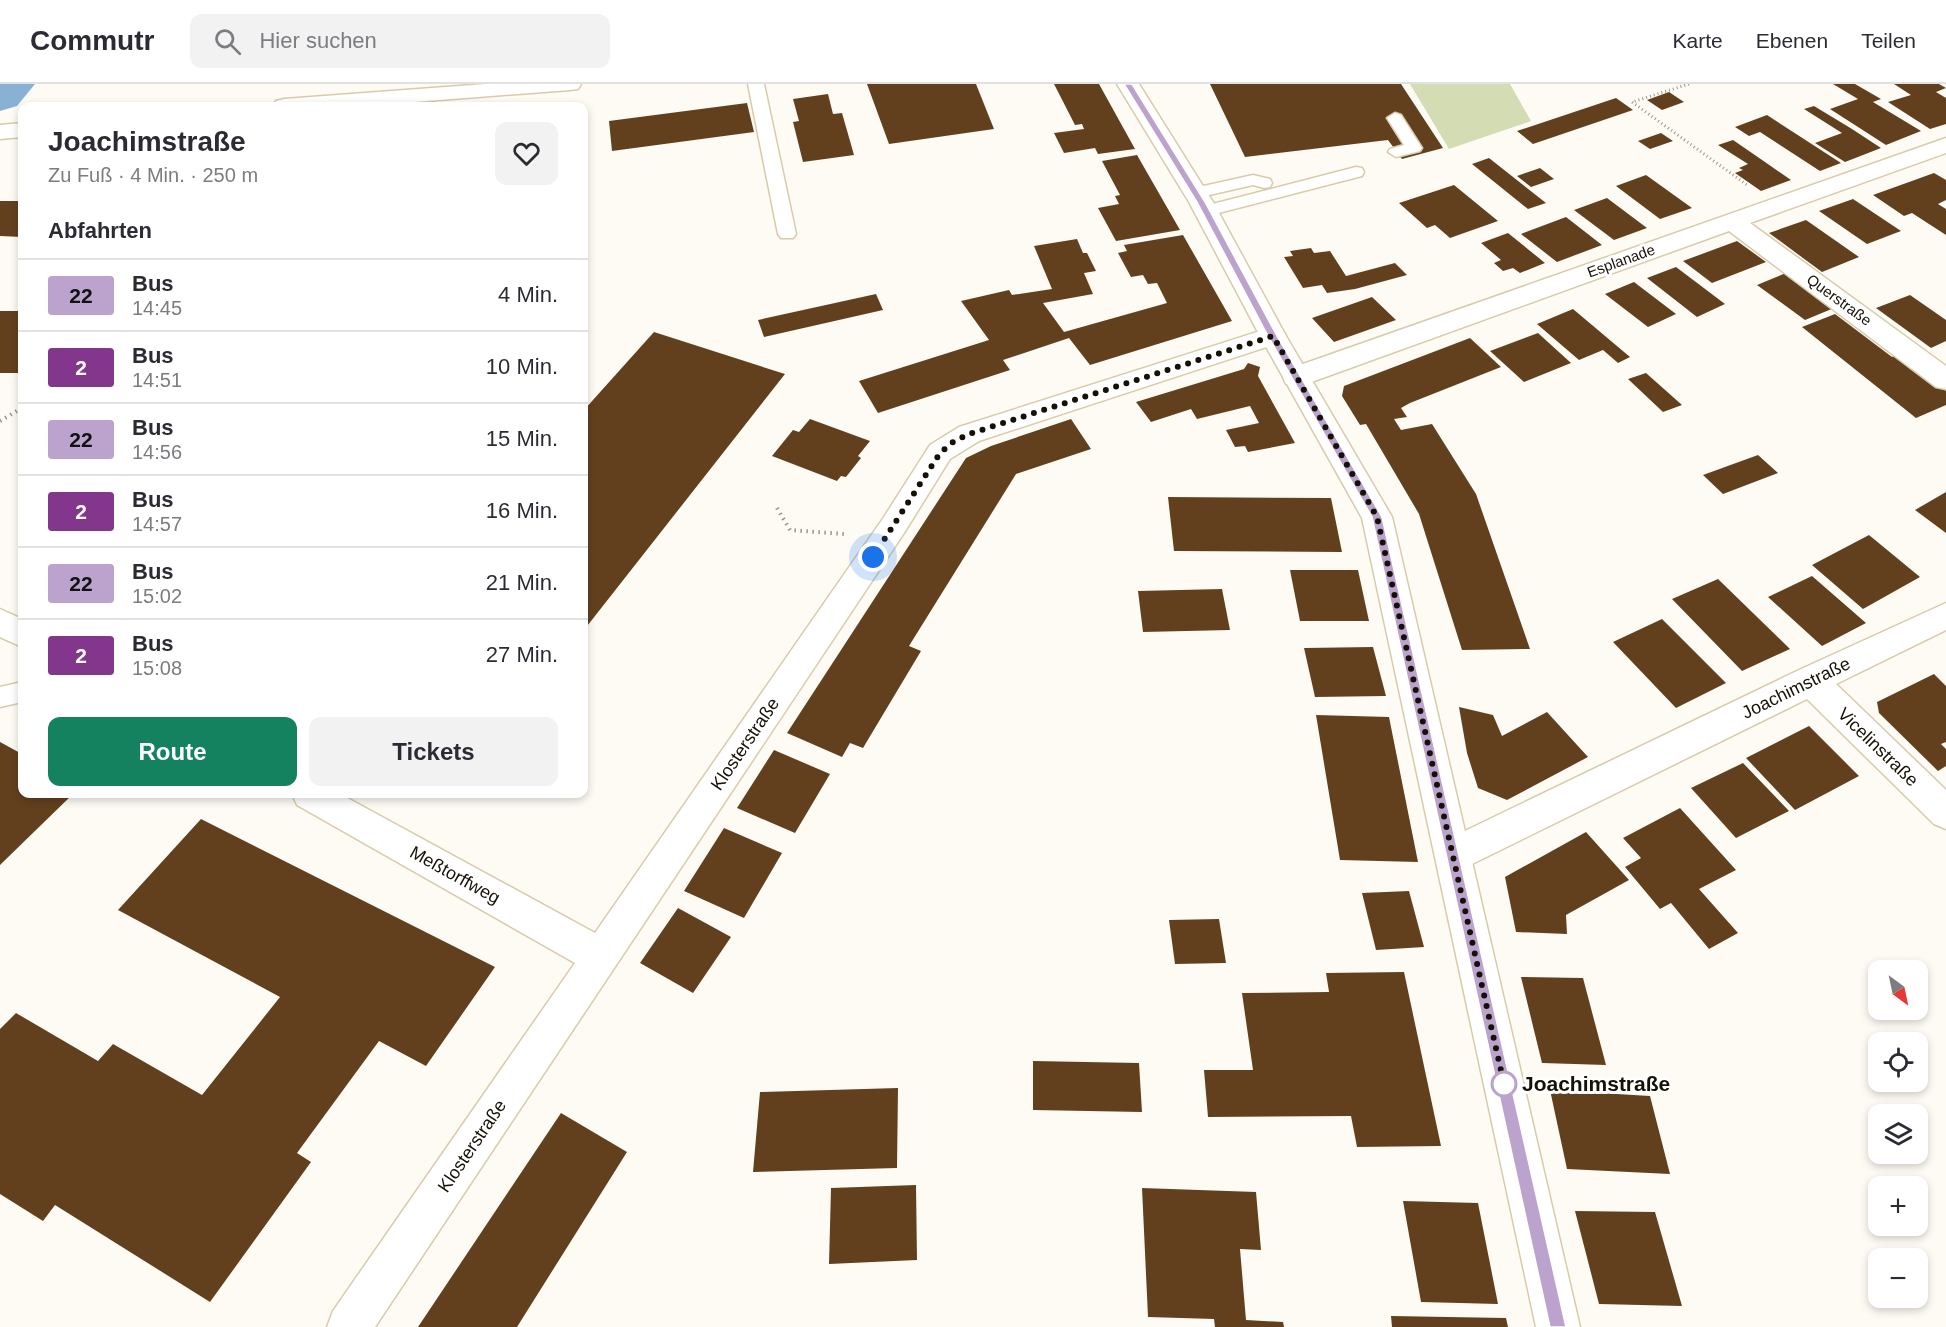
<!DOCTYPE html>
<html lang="de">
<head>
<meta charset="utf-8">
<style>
	body { margin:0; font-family:Arial,sans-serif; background:#f2f2f3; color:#2b2b33; height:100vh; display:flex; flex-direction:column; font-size:22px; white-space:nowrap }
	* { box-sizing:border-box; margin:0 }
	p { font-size:20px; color:#7c7c81 }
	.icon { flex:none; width:33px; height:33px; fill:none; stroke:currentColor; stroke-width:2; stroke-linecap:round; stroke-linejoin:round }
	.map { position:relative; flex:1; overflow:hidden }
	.drawer { position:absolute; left:18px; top:18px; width:570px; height:696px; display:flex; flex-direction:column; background:#fff; border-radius:12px; box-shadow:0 3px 9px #0003 }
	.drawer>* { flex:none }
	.badge { padding:0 12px; border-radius:4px; font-size:21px; line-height:39px }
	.needle { width:39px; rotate:147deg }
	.tools { position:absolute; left:1868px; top:876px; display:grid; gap:12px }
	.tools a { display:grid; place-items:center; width:60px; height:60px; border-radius:12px; background:#fff; box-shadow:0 3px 9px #0003; font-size:30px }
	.you { position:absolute; width:30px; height:30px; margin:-15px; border:4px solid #fff; border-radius:50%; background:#1a73e8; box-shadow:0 0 0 9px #1a73e833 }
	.map>.badge { position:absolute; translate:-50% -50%; box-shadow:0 0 0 3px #fff }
	h2 { padding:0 30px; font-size:22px; line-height:54px }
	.round { display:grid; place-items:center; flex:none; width:63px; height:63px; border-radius:12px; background:#f2f2f3 }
	.summary { display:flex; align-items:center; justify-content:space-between; height:102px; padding:0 30px }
	h1 { font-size:28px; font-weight:600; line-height:45px }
	.action { display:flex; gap:12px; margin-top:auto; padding:12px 30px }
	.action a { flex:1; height:69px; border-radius:12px; background:#14825f; color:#fff; font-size:24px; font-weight:600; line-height:69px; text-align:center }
	.action a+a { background:#f2f2f3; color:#2b2b33 }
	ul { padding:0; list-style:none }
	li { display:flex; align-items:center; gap:18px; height:72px; padding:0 30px; border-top:2px solid #e1e1e2 }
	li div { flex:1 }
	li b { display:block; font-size:22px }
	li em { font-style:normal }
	li .badge { min-width:66px; font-weight:700; text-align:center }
	header { display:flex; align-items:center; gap:36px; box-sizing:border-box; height:84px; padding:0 30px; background:#fff; border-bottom:2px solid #e1e1e2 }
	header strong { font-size:28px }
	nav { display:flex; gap:33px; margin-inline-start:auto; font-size:21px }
	.search { width:420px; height:54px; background:#f2f2f3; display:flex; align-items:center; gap:15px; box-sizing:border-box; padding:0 21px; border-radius:12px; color:#7c7c81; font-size:22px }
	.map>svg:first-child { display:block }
	.green { fill:#d3dcb3 }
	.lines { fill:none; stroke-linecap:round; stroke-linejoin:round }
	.river { fill:#88b1d4; fill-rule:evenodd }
	.building { fill:#62401e }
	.lane-casing { stroke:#d8cbaa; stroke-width:3 }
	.street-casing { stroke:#d8cbaa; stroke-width:3 }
	.secondary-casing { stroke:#d8cbaa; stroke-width:3 }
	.path-far1 { stroke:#9a968e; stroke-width:3; stroke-dasharray:1 3; stroke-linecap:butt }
	.path { stroke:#9a968e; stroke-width:4; stroke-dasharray:1.5 4.5; stroke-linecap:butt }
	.lane { fill:#fff; fill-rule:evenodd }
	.street { fill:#fff; fill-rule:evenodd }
	.secondary { fill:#fff; fill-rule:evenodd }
	.line { fill:#bca3ce; stroke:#fff; stroke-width:1.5 }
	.walk { stroke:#161106; stroke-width:6; stroke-dasharray:0 10.8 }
	.stop-dot { fill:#fff; stroke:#bca3ce; stroke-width:3 }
	.labels { text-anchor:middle; stroke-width:6; stroke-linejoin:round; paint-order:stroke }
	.far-street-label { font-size:15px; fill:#161106; stroke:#fff }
	.street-label { font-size:18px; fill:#161106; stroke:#fff }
	.near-stop-label { font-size:21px; font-weight:bold; fill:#161106; stroke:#fff; text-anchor:start }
</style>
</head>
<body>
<header>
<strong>Commutr</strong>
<div class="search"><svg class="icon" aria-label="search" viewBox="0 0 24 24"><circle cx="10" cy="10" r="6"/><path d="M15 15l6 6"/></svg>Hier suchen</div>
<nav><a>Karte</a><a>Ebenen</a><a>Teilen</a></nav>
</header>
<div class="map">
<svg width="1946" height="1243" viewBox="0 0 1946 1243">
	<rect width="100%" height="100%" fill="#fefbf5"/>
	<!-- green -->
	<path class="green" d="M1410 0H1510L1531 37 1449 65Z"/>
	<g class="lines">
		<!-- river -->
		<path class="river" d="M0 0H35L17 22 0 27Z"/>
	</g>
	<!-- building -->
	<path class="building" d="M867 0H976L994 45 889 60Z
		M1054 0H1099L1135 65 1098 70 1095 64 1064 69 1054 49 1084 45 1082 40 1075 41Z
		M1210 0H1401L1443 64 1402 75 1388 56 1245 73Z
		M1833 0H1855L1881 15 1873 18 1921 47 1886 61 1830 25 1858 15Z
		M1894 0H1939L1946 4 1936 8 1946 14V40L1930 45 1888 18 1911 11Z
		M1669 8 1684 18 1662 26 1647 16Z
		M828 10 833 30 842 29 854 71 803 78 793 38 799 37 793 15Z
		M1616 14 1633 26 1533 60 1517 47Z
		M747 19 754 48 612 67 609 37Z
		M1814 22 1852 45 1881 64 1845 78 1815 59 1842 49 1804 25Z
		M1767 31 1841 79 1820 87 1760 48 1749 52 1735 43Z
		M1661 49 1673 57 1650 65 1638 57Z
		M1733 56 1765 78 1791 96 1761 107 1735 89 1743 86 1739 84 1748 80 1718 61Z
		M1137 71 1180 146 1116 157 1098 124 1119 120 1115 112 1120 111 1102 77Z
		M1489 74 1546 119 1528 125 1472 80Z
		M1540 84 1554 95 1531 103 1517 92Z
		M1934 89 1946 96V116L1938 120 1946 125V151L1912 129 1904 132 1873 111Z
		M1646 91 1692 124 1660 135 1616 102Z
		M1454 101 1498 137 1450 154 1435 141 1427 144 1399 119Z
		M1607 114 1647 144 1614 156 1574 126Z
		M1853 115 1901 147 1867 160 1819 127Z
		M0 117H22V153L0 152Z
		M1566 133 1602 161 1557 178 1521 150Z
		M1806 136 1859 173 1822 188 1769 149Z
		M1508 149 1545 179 1520 189 1513 184 1503 187 1494 179 1501 176 1481 159Z
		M1183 151 1232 237 1090 281 1069 254 1003 276 1010 286 878 329 859 297 989 256 961 217 1009 206 1012 211 1052 205 1034 162 1077 155 1083 169H1087L1096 187 1084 189 1093 210 1043 219 1064 248 1167 219 1157 199 1148 200 1143 191 1131 193 1118 169 1127 167 1124 161Z
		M1737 157 1766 178 1712 199 1683 177Z
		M1311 164 1314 169 1330 167 1346 192 1395 179 1407 191 1355 205 1327 209 1322 201 1303 204 1284 173 1293 172 1290 167Z
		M1676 183 1725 220 1697 233 1647 194Z
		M1786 189 1834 224 1805 236 1757 201Z
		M1634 198 1676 230 1648 243 1605 210Z
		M876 210 883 226 764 253 758 236Z
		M1910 211 1946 236V257L1931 264 1876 224Z
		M1372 213 1396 236 1334 258 1312 234Z
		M1573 225 1630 273 1618 279 1603 266 1579 276 1537 240Z
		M0 227H22V289H0Z
		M1835 230 1892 273 1896 271 1946 307V321L1916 334 1802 243Z
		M654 248 785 290 584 546V326Z
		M1538 249 1571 279 1524 298 1490 267Z
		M1470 254 1501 283 1410 319 1401 324 1407 333 1394 335 1401 346 1432 340 1476 410 1530 565 1462 566 1419 430 1366 340 1360 341 1342 312 1344 302Z
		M1248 279 1260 283 1258 292 1295 359 1248 368 1245 362 1235 363 1226 346 1259 339 1250 322 1197 335 1191 325 1151 338 1136 318 1244 285Z
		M1646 289 1682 321 1663 328 1628 295Z
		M810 335 870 357 858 372 861 374 846 393 841 392 837 397 772 372 793 346 799 348Z
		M1071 335 1091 365 1016 390 909 562 921 567 863 664 850 659 842 673 787 649 966 374 991 362Z
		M1758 371 1778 389 1723 410 1703 391Z
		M1946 408V449L1915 426Z
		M1168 413 1331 414 1342 468 1174 467Z
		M1869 451 1920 493 1863 525 1812 481Z
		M1290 486H1358L1369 537H1300Z
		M1812 492 1866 539 1822 562 1768 513Z
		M1718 495 1790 565 1742 587 1672 515Z
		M1222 505 1230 546 1143 548 1138 507Z
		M1662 535 1726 599 1676 624 1613 558Z
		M1373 563 1386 612 1315 613 1304 564Z
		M1934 590 1946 602V658L1941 660 1946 665V682L1938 687 1879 629 1877 618Z
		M1459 623 1493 631 1502 652 1547 628 1588 673 1507 716 1478 704 1467 669Z
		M1316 631 1389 633 1418 778 1340 776Z
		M1809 642 1859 692 1795 726 1746 674Z
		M0 658 22 670V710H73L0 781Z
		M774 666 830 690 795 749 737 724Z
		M1743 679 1789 727 1736 754 1691 704Z
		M1680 724 1736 786 1699 805 1738 849 1709 865 1671 819 1660 825 1625 783 1641 774 1623 754Z
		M201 735 495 883 426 982 379 957 297 1069 311 1078 210 1218 55 1121 43 1137 0 1110V945L16 929 98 977 113 960 202 1011 280 913 118 826Z
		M724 744 782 769 744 834 684 807Z
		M1586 748 1629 796 1566 831 1567 850 1516 848 1505 793Z
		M1409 807 1424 863 1376 866 1362 809Z
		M678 824 731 853 693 909 640 879Z
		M1219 835 1226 879 1175 880 1169 836Z
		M1404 888 1441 1062 1357 1063 1351 1032 1208 1033 1204 986H1253L1242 909 1329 908 1326 889Z
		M1521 893 1583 894 1606 981 1542 979Z
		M1033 977 1139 979 1142 1028 1033 1026Z
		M898 1004 897 1084 753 1088 760 1008Z
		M1550 1006 1650 1012 1670 1090 1567 1085Z
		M561 1029 627 1068 517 1243H418Z
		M916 1101 917 1176 829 1180 831 1104Z
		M1142 1104 1256 1108 1261 1166 1240 1165 1246 1236 1283 1238 1284 1243H1215L1214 1235 1148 1233Z
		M1403 1117 1478 1119 1498 1220 1421 1218Z
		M1575 1127 1655 1128 1682 1222 1599 1220Z
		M1391 1232 1506 1234 1508 1243H1392Z"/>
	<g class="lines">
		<!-- lane casing -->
		<g class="lane-casing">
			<path id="lane" d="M748 0H764L796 150 793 154H781L778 150Z
				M1395 29 1401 31 1422 64 1420 67 1396 73 1388 68 1390 65 1404 61 1387 34Z
				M1356 83 1362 84 1364 88 1362 92 1207 132 1201 131 1198 127 1201 123Z
				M1253 91 1270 95 1272 99 1270 103 1264 104 1253 101 1196 114 1190 113 1187 109 1190 105Z
				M22 598V618L0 623V603Z"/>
		</g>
		<!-- street casing -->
		<g class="street-casing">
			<path id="street" d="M486 0H581L578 5 570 6 362 22H273L276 17 284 15Z
				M22 39V53L0 55V41Z
				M1946 54V69L1750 139 1946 282V305L1936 303 1729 147 1306 300 1296 302 1286 300 1283 293 1286 286Z
				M1273 243 1282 246 1286 252 1282 258 979 357 950 375 904 449 375 1243H327L333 1227 575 879 297 721 292 710H340L595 849 884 433 930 361 959 343Z
				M1946 519V546L1836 600 1946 706V745L1934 740 1807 615 1466 783 1453 788 1440 783 1435 771 1440 759 1799 586Z
				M0 525 22 535V563L0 553Z"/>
		</g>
		<!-- secondary casing -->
		<g class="secondary-casing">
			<path id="secondary" d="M1117 0H1139L1213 118 1286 252 1392 433 1580 1243H1536L1362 434 1260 252 1189 118Z"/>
		</g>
		<!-- path-far1 -->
		<path class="path-far1" d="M1689 0 1632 18 1747 101"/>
		<!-- path -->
		<path class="path" d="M0 337 22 324
			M777 424 790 446 844 450"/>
		<!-- lane -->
		<use href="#lane" class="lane"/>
		<!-- street -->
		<use href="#street" class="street"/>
		<!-- secondary -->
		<use href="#secondary" class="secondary"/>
	</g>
	<!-- line -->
	<path class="line" d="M1124 0H1132L1205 118 1277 252 1382 433 1566 1243H1550L1372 433 1268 252 1197 118Z"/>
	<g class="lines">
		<!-- walk -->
		<path class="walk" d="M873 473 940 369 953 358 969 350 1273 252 1377 433 1504 1000"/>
	</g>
	<!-- markers -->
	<circle class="stop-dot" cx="1504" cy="1000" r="12"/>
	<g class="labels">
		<!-- far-street labels -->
		<g class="far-street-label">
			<text transform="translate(1621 177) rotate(-20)" y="5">Esplanade</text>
			<text transform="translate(1839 216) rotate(36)" y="5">Querstraße</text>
		</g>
		<!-- street labels -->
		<g class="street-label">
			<text transform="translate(1796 604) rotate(-26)" y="6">Joachimstraße</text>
			<text transform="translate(745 660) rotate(-56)" y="6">Klosterstraße</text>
			<text transform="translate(1878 663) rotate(44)" y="6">Vicelinstraße</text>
			<text transform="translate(455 791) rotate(29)" y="6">Meßtorffweg</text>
			<text transform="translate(472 1062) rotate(-56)" y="6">Klosterstraße</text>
		</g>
		<!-- near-stop labels -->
		<g class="near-stop-label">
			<text x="1522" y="1007">Joachimstraße</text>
		</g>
	</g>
</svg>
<div class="tools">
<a><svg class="needle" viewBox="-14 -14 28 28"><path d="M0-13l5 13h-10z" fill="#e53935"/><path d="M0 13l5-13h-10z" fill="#7c7c81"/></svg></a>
<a><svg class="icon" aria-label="locate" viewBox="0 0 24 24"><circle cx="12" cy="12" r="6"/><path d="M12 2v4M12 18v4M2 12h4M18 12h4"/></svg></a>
<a><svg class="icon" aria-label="layers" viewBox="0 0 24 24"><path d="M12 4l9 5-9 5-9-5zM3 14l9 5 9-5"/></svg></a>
<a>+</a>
<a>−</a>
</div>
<div class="you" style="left:873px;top:473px"></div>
<section class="drawer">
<div class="summary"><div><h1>Joachimstraße</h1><p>Zu Fuß · 4 Min. · 250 m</p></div><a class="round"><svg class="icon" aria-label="heart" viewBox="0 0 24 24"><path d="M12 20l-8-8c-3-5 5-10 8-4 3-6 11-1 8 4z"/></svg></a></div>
<h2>Abfahrten</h2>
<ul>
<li><span class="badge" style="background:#bca3ce;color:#111">22</span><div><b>Bus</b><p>14:45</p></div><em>4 Min.</em></li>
<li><span class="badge" style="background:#82368c;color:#fff">2</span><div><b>Bus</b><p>14:51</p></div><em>10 Min.</em></li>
<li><span class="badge" style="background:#bca3ce;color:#111">22</span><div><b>Bus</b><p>14:56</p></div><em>15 Min.</em></li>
<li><span class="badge" style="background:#82368c;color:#fff">2</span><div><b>Bus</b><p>14:57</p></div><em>16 Min.</em></li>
<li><span class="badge" style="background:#bca3ce;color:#111">22</span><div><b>Bus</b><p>15:02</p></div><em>21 Min.</em></li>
<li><span class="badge" style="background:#82368c;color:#fff">2</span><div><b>Bus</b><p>15:08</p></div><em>27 Min.</em></li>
</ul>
<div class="action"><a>Route</a><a>Tickets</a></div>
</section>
</div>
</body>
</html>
